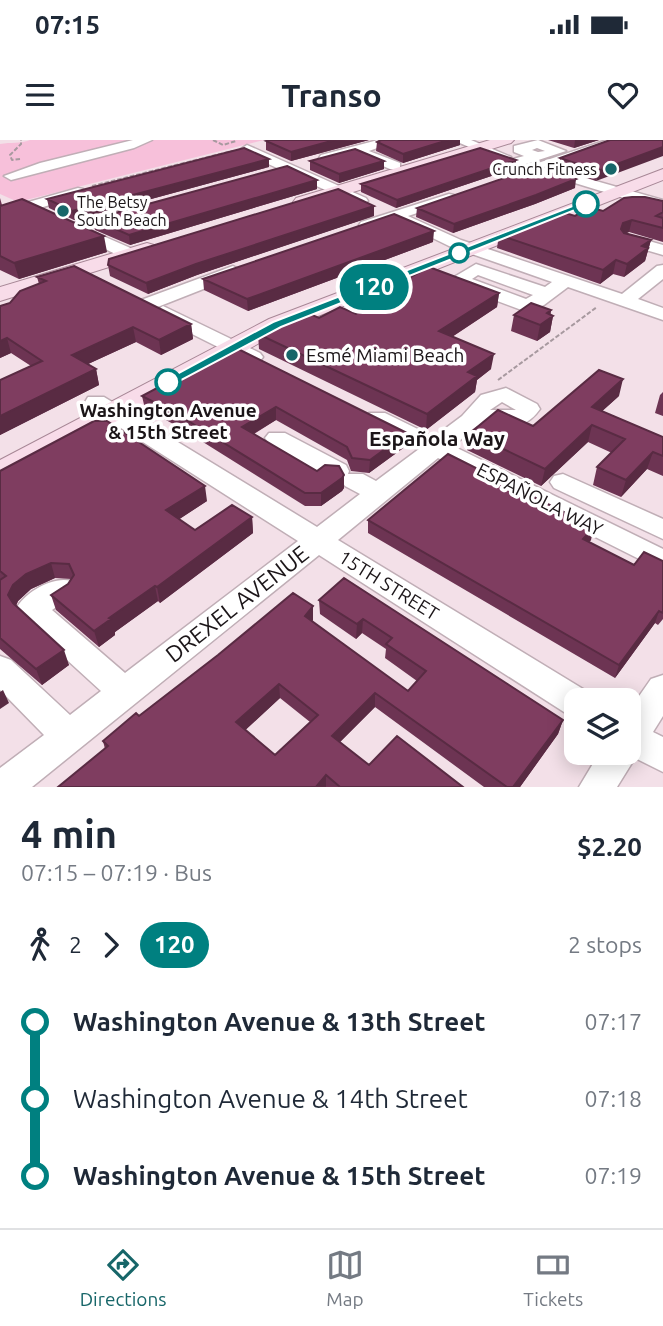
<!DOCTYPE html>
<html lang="en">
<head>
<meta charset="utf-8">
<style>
	body { margin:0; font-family:Ubuntu,sans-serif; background:#f6f6f7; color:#1f2937; height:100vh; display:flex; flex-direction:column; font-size:26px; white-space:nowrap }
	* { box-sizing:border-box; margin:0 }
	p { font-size:23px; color:#747a83 }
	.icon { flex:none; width:38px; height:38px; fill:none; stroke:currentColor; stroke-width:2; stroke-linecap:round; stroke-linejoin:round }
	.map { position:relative; height:647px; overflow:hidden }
	.side { display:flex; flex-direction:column; background:#fff; flex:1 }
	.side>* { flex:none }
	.badge { padding:0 14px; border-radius:23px; font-size:24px; line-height:46px }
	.controls { position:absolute; left:564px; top:548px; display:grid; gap:14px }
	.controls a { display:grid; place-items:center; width:77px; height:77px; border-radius:14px; background:#fff; box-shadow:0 4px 18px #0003; font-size:35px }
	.map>.badge { position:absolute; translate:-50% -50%; box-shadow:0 0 0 4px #fff }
	.legs { display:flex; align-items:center; gap:10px; height:77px; padding:0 21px; font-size:23px }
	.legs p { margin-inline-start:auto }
	.headline { display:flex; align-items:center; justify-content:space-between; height:119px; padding:0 21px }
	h1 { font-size:38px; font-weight:700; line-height:52px }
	ul { padding:0 21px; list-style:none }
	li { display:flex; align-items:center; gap:24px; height:77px; font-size:26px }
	li i { display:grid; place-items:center; width:10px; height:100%; margin:0 9px; background:currentColor }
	li i::after { content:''; width:18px; height:18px; margin:-9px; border:5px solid; border-radius:50%; background:#fff }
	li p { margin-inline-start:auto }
	li:first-child i { background:linear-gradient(#0000 50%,currentColor 0) }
	li:last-child i { background:linear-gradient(currentColor 50%,#0000 0) }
	.status { display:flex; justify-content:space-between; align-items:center; height:49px; padding:0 35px; background:#fff; direction:ltr }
	.status svg { height:19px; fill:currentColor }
	header { display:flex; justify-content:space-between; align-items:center; height:91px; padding:0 21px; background:#fff; font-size:32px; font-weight:700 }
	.menu { display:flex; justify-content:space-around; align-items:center; height:98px; border-top:2px solid #e0e1e3; background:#fff; font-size:19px; color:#747a83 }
	.menu a { display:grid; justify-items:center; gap:4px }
	.menu .current { color:#176669 }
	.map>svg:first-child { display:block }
	.green { fill:#f7c0da }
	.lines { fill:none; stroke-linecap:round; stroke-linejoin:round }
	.minor-casing { stroke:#c0aeb6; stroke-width:3 }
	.major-casing { stroke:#a78796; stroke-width:2 }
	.path { stroke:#a7999f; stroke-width:2; stroke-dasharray:4.5 2; stroke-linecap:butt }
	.minor { fill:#fff; fill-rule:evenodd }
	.major { fill:#f8dce9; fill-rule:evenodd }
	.wall { fill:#6d3453; fill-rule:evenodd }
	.shaded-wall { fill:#592b43 }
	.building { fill:#7f3d60; stroke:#592b43; stroke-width:2; fill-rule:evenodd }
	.line-1 { fill:#008080; stroke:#fff; stroke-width:2 }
	.poi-dot { fill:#176669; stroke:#fff; stroke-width:2.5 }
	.stop-1-dot { fill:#fff; stroke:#008080; stroke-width:3.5 }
	.labels { text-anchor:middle; stroke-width:7; stroke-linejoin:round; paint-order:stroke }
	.far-poi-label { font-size:16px; fill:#1b1518; stroke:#fff; text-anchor:end }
	.poi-label { font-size:19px; fill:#1b1518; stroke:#fff; text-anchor:start }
	.stop-label { font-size:19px; font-weight:bold; fill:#1b1518; stroke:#fff }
	.street-label { font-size:19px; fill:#1b1518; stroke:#fff }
	.neighbourhood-label { font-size:21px; font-weight:bold; fill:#1b1518; stroke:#fff }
	.near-street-label { font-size:23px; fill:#1b1518; stroke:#fff }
</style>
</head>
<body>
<div class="status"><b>07:15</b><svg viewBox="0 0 49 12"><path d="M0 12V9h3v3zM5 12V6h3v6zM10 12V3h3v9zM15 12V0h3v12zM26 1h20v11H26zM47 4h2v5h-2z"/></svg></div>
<header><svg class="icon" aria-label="menu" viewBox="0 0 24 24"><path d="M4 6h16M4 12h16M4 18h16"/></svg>Transo<svg class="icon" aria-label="heart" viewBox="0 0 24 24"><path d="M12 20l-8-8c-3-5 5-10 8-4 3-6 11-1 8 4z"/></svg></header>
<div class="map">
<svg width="663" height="647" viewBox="0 0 663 647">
	<rect width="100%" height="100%" fill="#f3e0e8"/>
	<!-- green -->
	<path class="green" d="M30 0H264L18 62 0 54V4C11 2 20 4 30 0Z"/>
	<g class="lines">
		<!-- minor casing -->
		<g class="minor-casing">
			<path id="minor" d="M133 0H152L134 8 11 40 4 36 40 23Z
				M378 0H399L369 11 400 23V29H390L355 14 326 22 319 18 321 15Z
				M453 0H471L511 17 509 20H499Z
				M538 0 566 11 523 25H513V19L524 16 514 12V6ZM537 8 545 11 538 12 532 10Z
				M607 0H625L550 28 663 60V70L539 32 510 41 503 37 505 34Z
				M247 5 366 58 368 61 361 65 356 64 242 12 241 9Z
				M78 48 83 49 85 52 83 55 0 80V70Z
				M449 54 454 55 456 58 454 61 408 76 461 100 622 154 657 126 663 125V139L638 159 663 168V180L568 147 544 165 527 172 452 144 449 140 476 124 545 147 552 142 449 106 396 80 367 90 359 85 361 82ZM478 135 533 155 526 159 472 139Z
				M126 69 131 71 134 74 131 77 87 89 135 110 137 114 135 118H123L64 88 66 85Z
				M628 95 663 105V115L622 103 620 100 622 97Z
				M233 126 242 131 239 135 155 168H141L139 164 141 160Z
				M163 166 260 213 263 217 260 221H246L156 176 154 172Z
				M506 248 537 264 540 269C519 299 503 274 479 285 470 290 461 300 453 306L663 409V431L438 318 338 400 588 552 592 560H576V576L564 572 319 415 32 647H0V628L44 595 0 550V516L11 520 70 575 101 551 20 477 16 469C25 452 53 436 71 441L76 449 71 457 52 470 125 533 298 401 88 267 85 262 88 257H104L317 387 360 354 345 346 341 340 343 337H328L269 303 265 298 269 293H285L346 325 349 331 348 334H363L376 341 419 309 369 283 366 278 369 273H385L434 297 462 276 481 255ZM502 262 516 270H490Z
				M563 334 663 379V399L554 348 550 342 554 336Z
				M663 535V576L653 592 663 597V632L635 618 617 647H579L600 612H628V572L651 539Z"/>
		</g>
		<!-- major casing -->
		<g class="major-casing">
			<path id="major" d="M490 0H514L511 3 308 66 302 67 293 62 296 58Z
				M663 29V40L285 189 11 339 0 342V320L269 179Z
				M147 103 154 105 157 109 154 113 0 161V147Z"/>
		</g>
		<!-- path -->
		<path class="path" d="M213 0 223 5 236 1
			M20 19 12 20 10 15 21 4V0
			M92 46 232 11
			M498 240 597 167"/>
		<!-- minor -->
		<use href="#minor" class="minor"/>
		<!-- major -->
		<use href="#major" class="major"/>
	</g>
	<!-- wall -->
	<path class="wall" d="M369 0 291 21 266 10V1Z
		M381 0H460V5L403 23 376 11 377 2Z
		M548 0H599L574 8Z
		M609 0 596 41 559 28 560 18Z
		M516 20 515 28 396 68 361 52V44Z
		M310 21H384V29L339 43 310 30Z
		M269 27 74 80 49 68 47 59Z
		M317 40V49L130 105 95 90 93 79Z
		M575 48 535 64 453 93 416 77 417 68Z
		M0 58 2 65 107 112 19 139 0 130Z
		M663 61V102L629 92 626 93 651 100 645 121 624 137 613 134 600 144 497 108 499 95 550 79Z
		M374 76 197 135 148 154 110 136 108 125Z
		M433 102 248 171 204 150 203 139Z
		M37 137 191 184 193 199 161 215 136 202 88 224 96 229 99 245 0 295V240L31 226 11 213 0 218V166L10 163 39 144Z
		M499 153 497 167 452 197 491 229 477 240 475 252 426 290 259 209 258 194 319 178 356 174Z
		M551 170 550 175 553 176 550 192 537 201 511 191 514 175Z
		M234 207 406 306 369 333 351 331 347 320 276 280 254 294 317 331 344 335V348L342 351 321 366H305L179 287 145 269 142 256Z
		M663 252V276L655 273 660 255Z
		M619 256 602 271 663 297V336L647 329 621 357 593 345 597 327 612 313 588 302 541 346 467 310 470 293 533 286Z
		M0 331 207 361 179 379 195 390 252 377 253 393 160 463 158 461 115 492V495L99 507 56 470 51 455 68 444 71 439 55 438 31 449 18 461 16 466 69 525 42 545 0 509Z
		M368 380 591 400 589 402 634 425 663 421V479L658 485 655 483 615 538 368 393Z
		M344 438 563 580 558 594 520 647H484L375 567 340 602 369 625 463 647H58L105 609 103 601 139 576 313 480 312 481 408 551 417 541 385 518 386 509 362 493 356 499 320 474 319 460ZM280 558 310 582 275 615 245 590Z"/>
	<!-- shaded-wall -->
	<path class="shaded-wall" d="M335 0H369L291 21V12Z
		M448 0H460V5L403 23V14Z
		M575 0H599L574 8Z
		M663 7V16L596 41 598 31Z
		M269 19V27L74 80 72 71Z
		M516 20 515 28 396 68 397 60Z
		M384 21V29L339 43V34Z
		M576 39 575 48 535 64 453 93 454 84Z
		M317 40V49L130 105 129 95Z
		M374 66V76L197 135 148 154 146 143 196 124Z
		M632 80 629 92 620 96 618 101 623 83Z
		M434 91 433 102 248 171 247 159Z
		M104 96 107 112 19 139 14 123Z
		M651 100 645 121 624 137 627 124 642 106Z
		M616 120 613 134 600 144 603 130Z
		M499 153 497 167 438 206 439 191Z
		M551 170 550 178 553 176 550 192 537 201 540 185 547 173Z
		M191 184 193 199 161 215 159 200Z
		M133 187 136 202 75 230 72 215Z
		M7 198 11 213 0 218V201Z
		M494 214 491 229 477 240 475 252 426 290 427 274 468 232Z
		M96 229 99 245 0 295V276Z
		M623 239 619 256 588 284 592 267Z
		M276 267V280L243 300 242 287Z
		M592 285 588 302 541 346 545 329Z
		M407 293 406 306 369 333 370 320Z
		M653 312 647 329 621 357 626 340Z
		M344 335V348L342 351 321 366V353Z
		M205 346 207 361 169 386 166 370Z
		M252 377 253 393 160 463 157 447Z
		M594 387 591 400 580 411 583 399Z
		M51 423 55 438 31 449 18 461 14 470 8 455 13 445 26 434Z
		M155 446 158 461 115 492V495L99 507 94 491 109 478Z
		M313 466V480L306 491 305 476Z
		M659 471 655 483 615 538 619 525Z
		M363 479 362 493 356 499 357 484Z
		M64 510 69 525 42 545 36 529Z
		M279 544 280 558 238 597 236 582Z
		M3 550 9 563 0 569V552Z
		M375 553V567L332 610V596Z
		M563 580 558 594 520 647H513Z
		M326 635V647H316Z"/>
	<!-- building -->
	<path class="building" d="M269 0H335L291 12 266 1Z
		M381 0H448L403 14 377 2Z
		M610 0H663V7L598 31 560 18Z
		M244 8 269 19 72 71 47 59Z
		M480 8 516 20 397 60 361 44Z
		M355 9 384 21 339 34 310 21Z
		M287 26 317 40 129 95 93 79Z
		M539 26 576 39 536 55 454 84 417 68Z
		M338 49 374 66 196 124 146 143 108 125 109 119Z
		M632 57H645L663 61V72L656 76 663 78V88L632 80 623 83 621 89 624 93 651 100 642 106 648 108 627 124 616 120 603 130 499 95 545 78 550 79 562 72 575 76 589 67 603 71 624 58Z
		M22 59 104 96 14 123 0 116V66Z
		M394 74 434 91 247 159 203 139Z
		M74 126 191 184 159 200 133 187 72 215 96 229 0 276V240L42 221 7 198 0 201V166L10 163 20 151 46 141 37 137Z
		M429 127 499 153 439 191 494 214 468 232 477 236 427 274 258 194 303 171 319 178 340 167 356 174 403 148V141Z
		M531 163 551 170 547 173 553 176 540 185 514 175Z
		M234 207 407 293 370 320 352 318 347 307 276 267 242 287 317 331 325 325 339 326 344 335 342 338 321 353H305L177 274 142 256Z
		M599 230 623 239 592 267 663 297V316L653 312 626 340 597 327 625 299 592 285 545 329 470 293 498 270 533 286Z
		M94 281H107L205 346 166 370 195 390 232 365 252 377 157 447 155 446 109 478 111 479 94 491 51 455 68 444 74 435 69 424 51 423 26 434 13 445 8 455 13 463 64 510 36 529 0 498V440L6 436 0 431V331Z
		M448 314 594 387 583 399 634 425 644 412 663 421V473L659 471 619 525 368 380Z
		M344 438 563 580 513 647H507L375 553 332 596 369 625 397 596 463 647H340L326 635 316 647H58L108 606 103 601 136 573 139 576 218 515 293 453 313 466 305 476 408 551 426 531 386 504 392 498 363 479 357 484 319 460ZM279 544 318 575 275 615 236 582Z"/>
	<!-- line-1 -->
	<path class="line-1" d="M583 62 590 64 281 187 172 245 162 242 273 182Z"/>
	<!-- markers -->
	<g class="poi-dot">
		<circle cx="611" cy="29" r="7"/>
		<circle cx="63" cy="71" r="7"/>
		<circle cx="292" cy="215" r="7"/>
	</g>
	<g class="stop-1-dot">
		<circle cx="586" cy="64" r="12"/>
		<circle cx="459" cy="113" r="9"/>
		<circle cx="168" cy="242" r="12"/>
	</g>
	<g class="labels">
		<!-- far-poi labels -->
		<g class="far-poi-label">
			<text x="597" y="35">Crunch Fitness</text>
			<text x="77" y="68" text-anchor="start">The Betsy<tspan x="77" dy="18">South Beach</tspan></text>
		</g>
		<!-- poi labels -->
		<g class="poi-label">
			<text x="306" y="222">Esmé Miami Beach</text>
		</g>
		<!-- stop labels -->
		<g class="stop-label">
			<text x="168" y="277">Washington Avenue<tspan x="168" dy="22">&amp; 15th Street</tspan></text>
		</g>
		<!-- street labels -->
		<g class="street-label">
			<text transform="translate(540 359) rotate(27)" y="7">ESPAÑOLA WAY</text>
			<text transform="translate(389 445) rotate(32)" y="7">15TH STREET</text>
		</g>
		<!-- neighbourhood labels -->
		<g class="neighbourhood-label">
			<text x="437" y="306">Española Way</text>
		</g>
		<!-- near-street labels -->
		<g class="near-street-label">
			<text transform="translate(237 464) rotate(-38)" y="8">DREXEL AVENUE</text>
		</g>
	</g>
</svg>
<div class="controls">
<a><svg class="icon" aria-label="layers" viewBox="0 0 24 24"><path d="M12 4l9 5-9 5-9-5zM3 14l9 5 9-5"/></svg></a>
</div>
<b class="badge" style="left:374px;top:147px;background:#008080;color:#fff">120</b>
</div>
<section class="side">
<div class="headline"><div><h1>4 min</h1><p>07:15 – 07:19 · Bus</p></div><b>$2.20</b></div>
<div class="legs"><svg class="icon" aria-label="walk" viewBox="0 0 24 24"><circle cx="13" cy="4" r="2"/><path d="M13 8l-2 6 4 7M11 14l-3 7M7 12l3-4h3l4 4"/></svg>2<svg class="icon" aria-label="forward" viewBox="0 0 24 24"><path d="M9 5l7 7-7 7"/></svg><b class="badge" style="background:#008080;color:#fff">120</b><p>2 stops</p></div>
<ul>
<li><i style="color:#008080"></i><b>Washington Avenue &amp; 13th Street</b><p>07:17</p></li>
<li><i style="color:#008080"></i><span>Washington Avenue &amp; 14th Street</span><p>07:18</p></li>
<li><i style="color:#008080"></i><b>Washington Avenue &amp; 15th Street</b><p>07:19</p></li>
</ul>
</section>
<nav class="menu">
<a class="current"><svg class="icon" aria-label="directions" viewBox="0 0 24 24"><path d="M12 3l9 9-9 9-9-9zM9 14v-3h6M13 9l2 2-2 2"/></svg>Directions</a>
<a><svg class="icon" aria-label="map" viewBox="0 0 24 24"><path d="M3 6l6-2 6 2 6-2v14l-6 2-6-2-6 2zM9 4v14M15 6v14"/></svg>Map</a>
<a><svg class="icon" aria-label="tickets" viewBox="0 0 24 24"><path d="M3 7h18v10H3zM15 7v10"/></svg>Tickets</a>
</nav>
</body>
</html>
